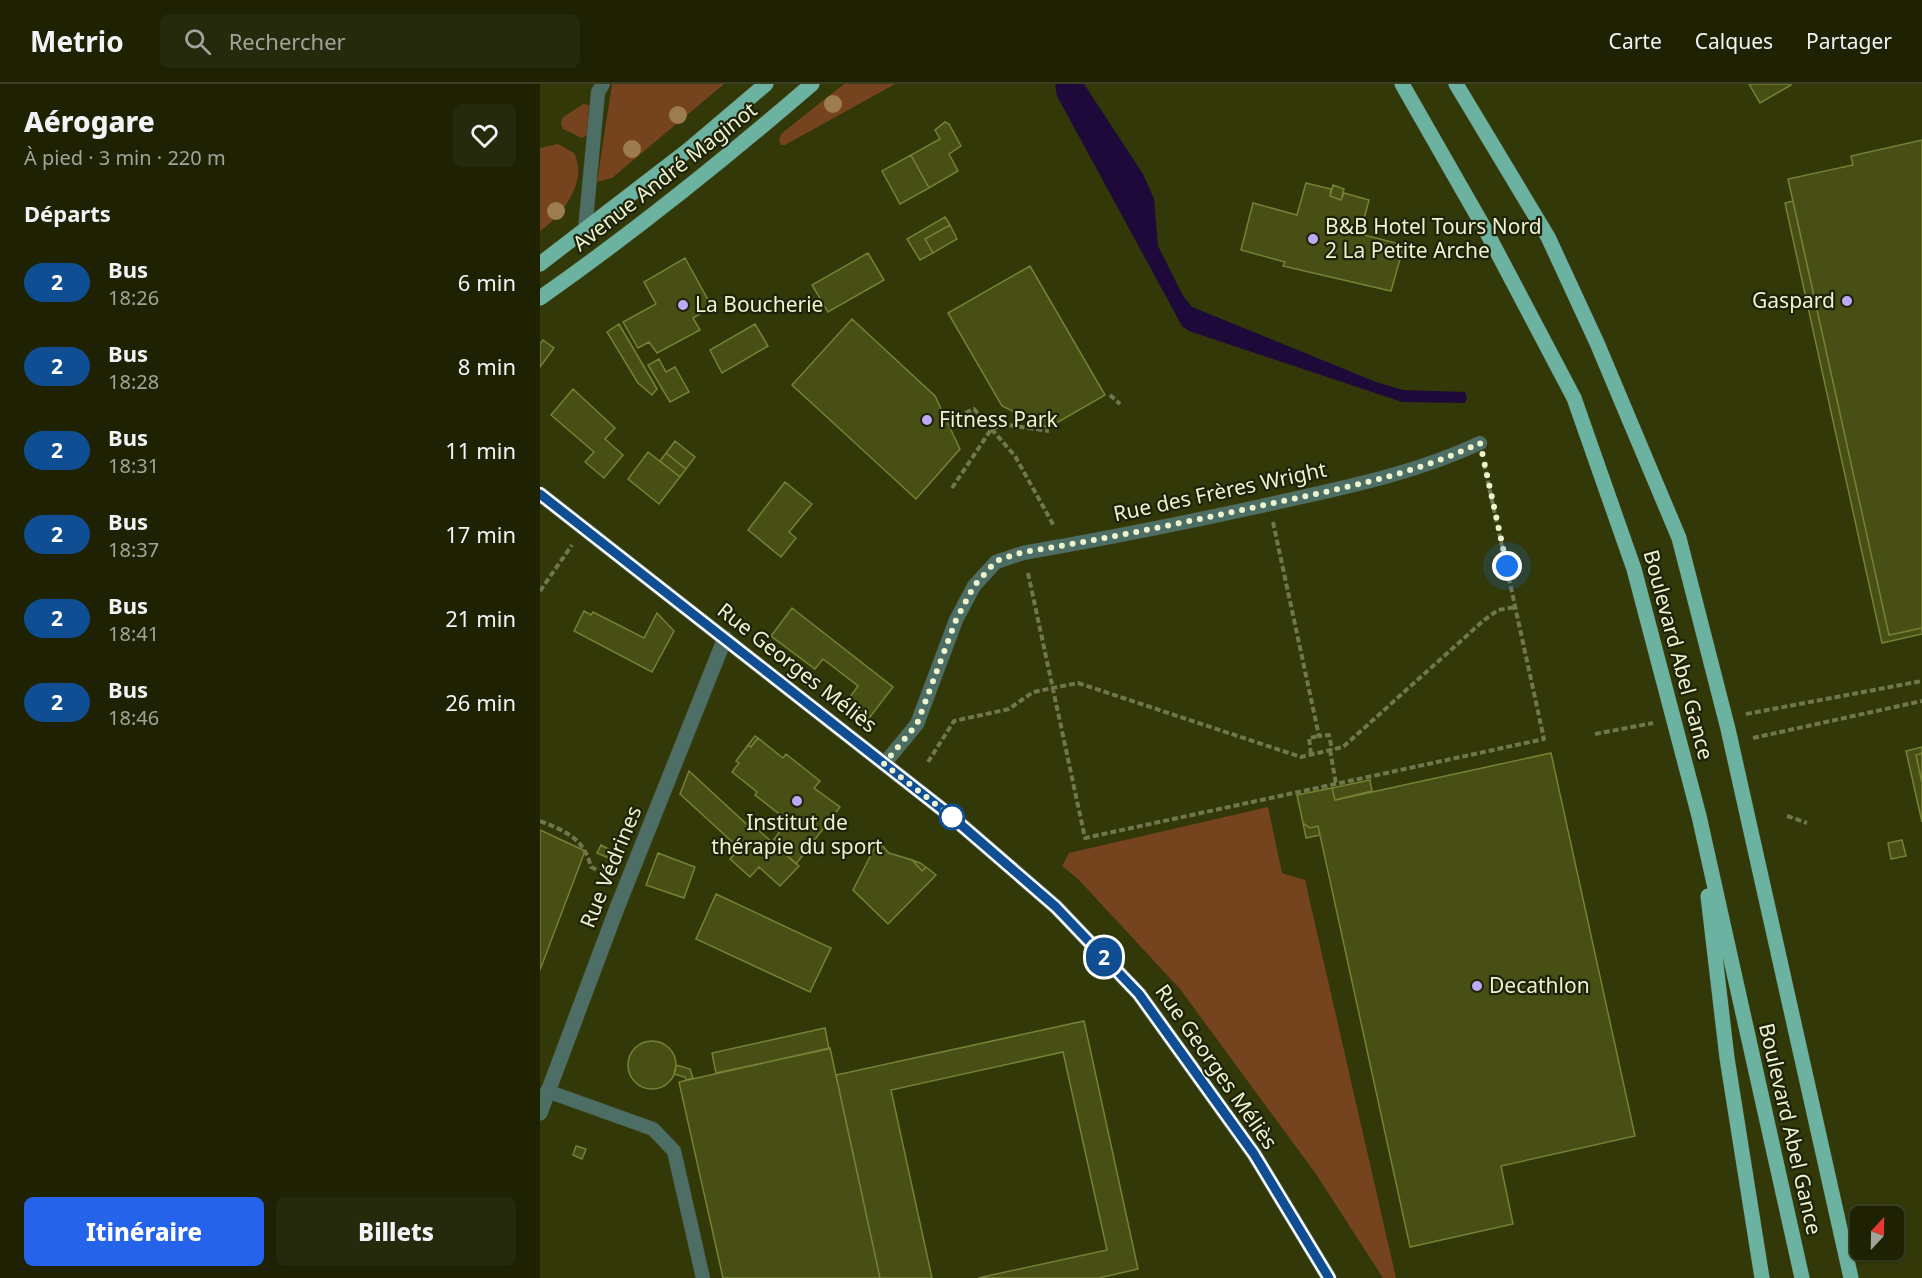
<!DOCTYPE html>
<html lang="fr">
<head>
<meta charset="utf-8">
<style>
	body { margin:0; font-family:"Noto Sans",sans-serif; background:#262a0c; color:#f1f3f6; height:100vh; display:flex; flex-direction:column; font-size:22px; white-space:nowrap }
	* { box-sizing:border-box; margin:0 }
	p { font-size:20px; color:#a1a499 }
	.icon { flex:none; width:33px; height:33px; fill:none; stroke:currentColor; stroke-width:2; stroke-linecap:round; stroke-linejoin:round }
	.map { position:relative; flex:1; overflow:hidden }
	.sheet { display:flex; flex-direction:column; background:#1e2202; width:540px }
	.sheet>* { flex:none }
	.badge { padding:0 12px; border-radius:20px; font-size:21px; line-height:39px }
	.needle { width:39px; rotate:22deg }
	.tools { position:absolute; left:1310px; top:1122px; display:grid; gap:12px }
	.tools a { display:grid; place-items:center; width:54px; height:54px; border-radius:9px; background:#1e2202; box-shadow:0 2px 4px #0004,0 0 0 2px #3c3f24; font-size:30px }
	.you { position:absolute; width:30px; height:30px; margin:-15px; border:4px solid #fff; border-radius:50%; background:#1a73e8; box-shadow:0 0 0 9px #1a73e833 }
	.map>.badge { position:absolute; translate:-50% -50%; box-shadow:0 0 0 3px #fff }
	h2 { padding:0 24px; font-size:22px; line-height:54px }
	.round { display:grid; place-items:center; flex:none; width:63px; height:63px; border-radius:9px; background:#262a0c }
	.summary { display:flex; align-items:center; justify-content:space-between; height:102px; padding:0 24px }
	h1 { font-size:28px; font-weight:800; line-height:45px }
	.cta { display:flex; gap:12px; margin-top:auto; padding:12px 24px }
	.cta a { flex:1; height:69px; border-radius:9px; background:#2563eb; color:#fff; font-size:24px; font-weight:800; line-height:69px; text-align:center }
	.cta a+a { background:#262a0c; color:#f1f3f6 }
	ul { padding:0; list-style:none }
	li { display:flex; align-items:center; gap:18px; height:84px; padding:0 24px }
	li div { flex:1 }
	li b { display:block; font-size:22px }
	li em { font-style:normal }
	li .badge { min-width:66px; font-weight:700; text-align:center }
	header { display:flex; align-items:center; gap:36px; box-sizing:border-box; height:84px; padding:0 30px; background:#1e2202; border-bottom:2px solid #3c3f24 }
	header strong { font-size:28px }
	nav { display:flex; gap:33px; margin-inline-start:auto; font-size:21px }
	.search { width:420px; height:54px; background:#262a0c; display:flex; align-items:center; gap:15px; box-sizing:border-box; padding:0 21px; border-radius:9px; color:#a1a499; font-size:22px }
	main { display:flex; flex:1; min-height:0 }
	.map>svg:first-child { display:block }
	.built { fill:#323808; fill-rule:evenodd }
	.green { fill:#75441e }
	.water { fill:#1e093b }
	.building { fill:#484f14; stroke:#768135; stroke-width:1.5 }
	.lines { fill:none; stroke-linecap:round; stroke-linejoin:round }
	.service-casing { stroke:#43491f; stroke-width:15 }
	.minor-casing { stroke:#43491f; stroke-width:16 }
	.tertiary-casing { stroke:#43491f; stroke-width:16 }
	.primary-casing { stroke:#43491f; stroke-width:16 }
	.path { stroke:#71764e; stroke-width:4; stroke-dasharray:6 3; stroke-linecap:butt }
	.service { stroke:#4d6e65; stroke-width:14 }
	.minor { stroke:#4d6e65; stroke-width:15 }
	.tertiary { stroke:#4d6e65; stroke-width:15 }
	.primary { stroke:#6cb2a0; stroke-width:15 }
	.tree { fill:#9d7c4f }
	.line-casing { stroke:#fff; stroke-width:14 }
	.line { stroke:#104e94; stroke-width:9 }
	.walk { stroke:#ecf3cd; stroke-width:6; stroke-dasharray:0 10.8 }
	.poi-dot { fill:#bea9f5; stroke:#1e220a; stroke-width:2 }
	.stop-dot { fill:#fff; stroke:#104e94; stroke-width:3 }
	.labels { text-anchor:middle; stroke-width:4.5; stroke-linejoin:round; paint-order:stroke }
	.street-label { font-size:21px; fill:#ecf3cd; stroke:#1e220a }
	.poi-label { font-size:21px; fill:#ecf3cd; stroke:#1e220a; text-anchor:start }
</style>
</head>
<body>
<header>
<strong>Metrio</strong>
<div class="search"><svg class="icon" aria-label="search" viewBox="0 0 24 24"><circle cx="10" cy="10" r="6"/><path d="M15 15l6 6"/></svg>Rechercher</div>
<nav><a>Carte</a><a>Calques</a><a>Partager</a></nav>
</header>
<main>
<section class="sheet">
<div class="summary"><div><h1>Aérogare</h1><p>À pied · 3 min · 220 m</p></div><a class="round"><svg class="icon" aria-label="heart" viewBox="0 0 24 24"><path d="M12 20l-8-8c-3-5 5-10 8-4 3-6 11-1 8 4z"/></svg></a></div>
<h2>Départs</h2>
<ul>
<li><span class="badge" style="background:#104e94;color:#fff">2</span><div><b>Bus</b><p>18:26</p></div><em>6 min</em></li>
<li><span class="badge" style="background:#104e94;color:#fff">2</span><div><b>Bus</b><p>18:28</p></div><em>8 min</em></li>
<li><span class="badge" style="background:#104e94;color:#fff">2</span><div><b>Bus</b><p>18:31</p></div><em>11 min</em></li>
<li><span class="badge" style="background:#104e94;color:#fff">2</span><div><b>Bus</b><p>18:37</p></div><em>17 min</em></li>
<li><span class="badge" style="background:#104e94;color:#fff">2</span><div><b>Bus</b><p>18:41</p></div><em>21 min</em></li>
<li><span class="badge" style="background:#104e94;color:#fff">2</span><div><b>Bus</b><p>18:46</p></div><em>26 min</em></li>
</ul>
<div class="cta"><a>Itinéraire</a><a>Billets</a></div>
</section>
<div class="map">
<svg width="1382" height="1194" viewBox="0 0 1382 1194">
	<rect width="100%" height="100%" fill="#282d03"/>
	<!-- built -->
	<path class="built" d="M0 0H1382V1194H0ZM1320 1132H1353V1166H1320Z"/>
	<!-- green -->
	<path class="green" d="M72 0H184L72 94 57 98Z
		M304 0H355L245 61H241L239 56 242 49Z
		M43 20 49 21 47 51 42 54 23 45 21 40 22 34Z
		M18 60 34 69C49 96 22 132 0 147V64Z
		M728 723 742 789 765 796 856 1194H843L776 1090 640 905 538 795 522 782 529 769Z"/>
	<!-- water -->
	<path class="water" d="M515 0H544L603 90 614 115 618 162 643 212 652 223 836 298 863 306 925 308 927 314 925 319 862 318 649 247 642 242 517 12Z"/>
	<!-- building -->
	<path class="building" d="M1209 0H1251V1L1220 19Z
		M405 38 409 40 421 62 409 70 418 87 389 104 371 71 400 55 395 46Z
		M1382 56V544L1349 551 1248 95 1313 81 1311 72Z
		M371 71 389 104 360 120 342 87Z
		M766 99 791 105 790 112 801 116 804 109 829 116 820 150 864 161 851 207 743 182 745 178 701 166 713 119 757 131Z
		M793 101 804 105 801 116 790 112Z
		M1253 117 1349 551 1382 544V550L1342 559 1245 119Z
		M405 133 410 141 385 155 393 169 380 176 367 155Z
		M410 141 417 155 393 169 385 155Z
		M328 169 344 196 288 228 272 201Z
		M145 174 172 223 153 234 160 246 117 269 109 258 98 264 83 238 116 220 104 198Z
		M490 182 565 311 508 344 462 322 408 229Z
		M312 235 395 312 420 365 376 415 252 301Z
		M79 240 117 305 112 311 98 299 67 248Z
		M215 240 228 262 182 289 170 266Z
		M3 256 14 264 0 283V260Z
		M119 275 126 288 135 283 149 308 130 318 108 281Z
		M33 305 75 344 65 355 83 371 64 394 45 378 54 368 11 331Z
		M135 357 155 373 146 385 126 369Z
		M108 368 140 393 119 420 88 395Z
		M126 369 146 385 140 393 120 377Z
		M245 398 272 420 249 448 256 454 241 473 208 446Z
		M252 524 353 603 327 637 305 620 318 602 283 575 275 585 231 552Z
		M44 527 51 531 53 528 104 554 117 529 134 547 112 588 34 547Z
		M215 652 218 654 211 663 208 661Z
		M218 654 243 674 246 670 280 697 274 704 300 723 256 780 232 758 248 737 215 711 217 708 192 688 199 679 196 677 208 661 211 663Z
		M1382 663V669L1376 671 1382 699V738L1366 667Z
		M1011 669 1095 1052 961 1082 973 1140 870 1163 780 751 778 742 770 744 763 739 757 711 792 704 795 716Z
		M1382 669V699L1376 671Z
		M149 687 213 746 215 743 259 782 240 802 219 783 210 793 190 775 200 765 140 710Z
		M830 696 832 707 795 716 792 704Z
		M763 739 770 744 778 742 780 751 766 754Z
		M0 746 45 767 0 886Z
		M1362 756 1366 772 1351 775 1348 759Z
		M338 757 349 769 372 776 382 787 386 783 396 791 348 840 313 806Z
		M61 761 76 769 73 776 57 769Z
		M118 769 155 783 144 814 106 801Z
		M372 776 380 779 386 783 382 787Z
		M176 810 291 864 270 908 156 855Z
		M544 937 598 1185 559 1194H438L567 1166 523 968 351 1006 392 1194H340L296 991Z
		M285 944 289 965 176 989 172 969Z
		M88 981a24 24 0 1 1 48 0a24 24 0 1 1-48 0Z
		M290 964 340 1194H183L139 998Z
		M136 981 150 985 153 994 146 996 145 993 134 990Z
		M36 1062 46 1065 42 1075 33 1071Z"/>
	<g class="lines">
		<!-- service casing -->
		<g class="service-casing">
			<path id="service" d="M45 146 58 8 63 0
				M344 680 377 640 416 536 434 502 456 478 483 469C569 454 654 437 739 418 807 403 876 389 940 359
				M7 1007 113 1045 134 1067 163 1194"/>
		</g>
		<!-- minor casing -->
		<g class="minor-casing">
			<path id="minor" d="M0 1029 77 824 185 554"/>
		</g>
		<!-- tertiary casing -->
		<g class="tertiary-casing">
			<path id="tertiary" d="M0 410 412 733 516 823 599 910 714 1070 789 1194"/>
		</g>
		<!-- primary casing -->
		<g class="primary-casing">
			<path id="primary" d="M862 0 946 147 1034 314 1094 485 1159 732 1262 1194
				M916 0 1008 153 1057 259 1139 454 1188 645 1311 1194
				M0 180 147 67 226 0
				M0 214C94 148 185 75 272 0
				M1168 812 1187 974 1222 1194"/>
		</g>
		<!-- path -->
		<path class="path" d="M570 311 580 320
			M409 336 434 325 475 372 514 442
			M412 404 452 344 468 341 509 347
			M733 438 779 652 789 651 792 666
			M488 489 545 754 1004 655 944 380
			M0 507 32 461
			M1206 630 1382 597
			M1055 650 1113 639
			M1213 654 1382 617
			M790 666 796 700
			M771 670 769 654 779 652
			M388 678 414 637 469 625 493 608 538 599 761 673 803 663 943 537 958 526 976 523
			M1247 732 1267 739
			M0 737C25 747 44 754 51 783L67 791"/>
		<!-- service -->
		<use href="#service" class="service"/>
		<!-- minor -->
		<use href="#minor" class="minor"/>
		<!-- tertiary -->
		<use href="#tertiary" class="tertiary"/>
		<!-- primary -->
		<use href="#primary" class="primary"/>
	</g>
	<!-- trees -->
	<g class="tree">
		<circle cx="293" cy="20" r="9"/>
		<circle cx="138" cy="31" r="9"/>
		<circle cx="92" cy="65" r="9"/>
		<circle cx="16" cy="127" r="9"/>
	</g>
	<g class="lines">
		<!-- line casing -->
		<g class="line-casing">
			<path id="line" d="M0 410 412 733 516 823 599 910 714 1070 789 1194"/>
		</g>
		<!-- line -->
		<use href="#line" class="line"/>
		<!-- walk -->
		<path class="walk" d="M412 733 344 680 377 640 416 536 434 502 456 477 483 468C567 455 651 437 734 419 804 404 875 390 940 359L967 482"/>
	</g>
	<!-- markers -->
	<g class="poi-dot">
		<circle cx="773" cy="155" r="6"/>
		<circle cx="1307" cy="217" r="6"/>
		<circle cx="143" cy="221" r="6"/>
		<circle cx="387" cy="336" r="6"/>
		<circle cx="257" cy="717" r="6"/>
		<circle cx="937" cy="902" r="6"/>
	</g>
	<circle class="stop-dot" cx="412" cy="733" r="12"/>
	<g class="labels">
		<!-- street labels -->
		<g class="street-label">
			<text transform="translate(125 93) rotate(-38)" y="7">Avenue André Maginot</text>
			<text transform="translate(680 408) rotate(-12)" y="7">Rue des Frères Wright</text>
			<text transform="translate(1138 571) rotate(75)" y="7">Boulevard Abel Gance</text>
			<text transform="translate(257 584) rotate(38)" y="7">Rue Georges Méliès</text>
			<text transform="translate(71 783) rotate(-68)" y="7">Rue Védrines</text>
			<text transform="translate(676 983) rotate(55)" y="7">Rue Georges Méliès</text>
			<text transform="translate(1250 1045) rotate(77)" y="7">Boulevard Abel Gance</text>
		</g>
		<!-- poi labels -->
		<g class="poi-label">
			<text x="785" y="150">B&amp;B Hotel Tours Nord<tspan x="785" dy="24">2 La Petite Arche</tspan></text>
			<text x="1295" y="224" text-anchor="end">Gaspard</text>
			<text x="155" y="228">La Boucherie</text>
			<text x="399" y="343">Fitness Park</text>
			<text x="257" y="746" text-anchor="middle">Institut de<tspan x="257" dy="24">thérapie du sport</tspan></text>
			<text x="949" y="909">Decathlon</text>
		</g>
	</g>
</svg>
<div class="tools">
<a><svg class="needle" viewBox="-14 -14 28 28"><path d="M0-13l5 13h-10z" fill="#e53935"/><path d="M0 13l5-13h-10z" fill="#a1a499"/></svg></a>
</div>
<div class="you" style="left:967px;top:482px"></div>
<b class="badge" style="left:564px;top:873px;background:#104e94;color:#fff">2</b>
</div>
</main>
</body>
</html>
